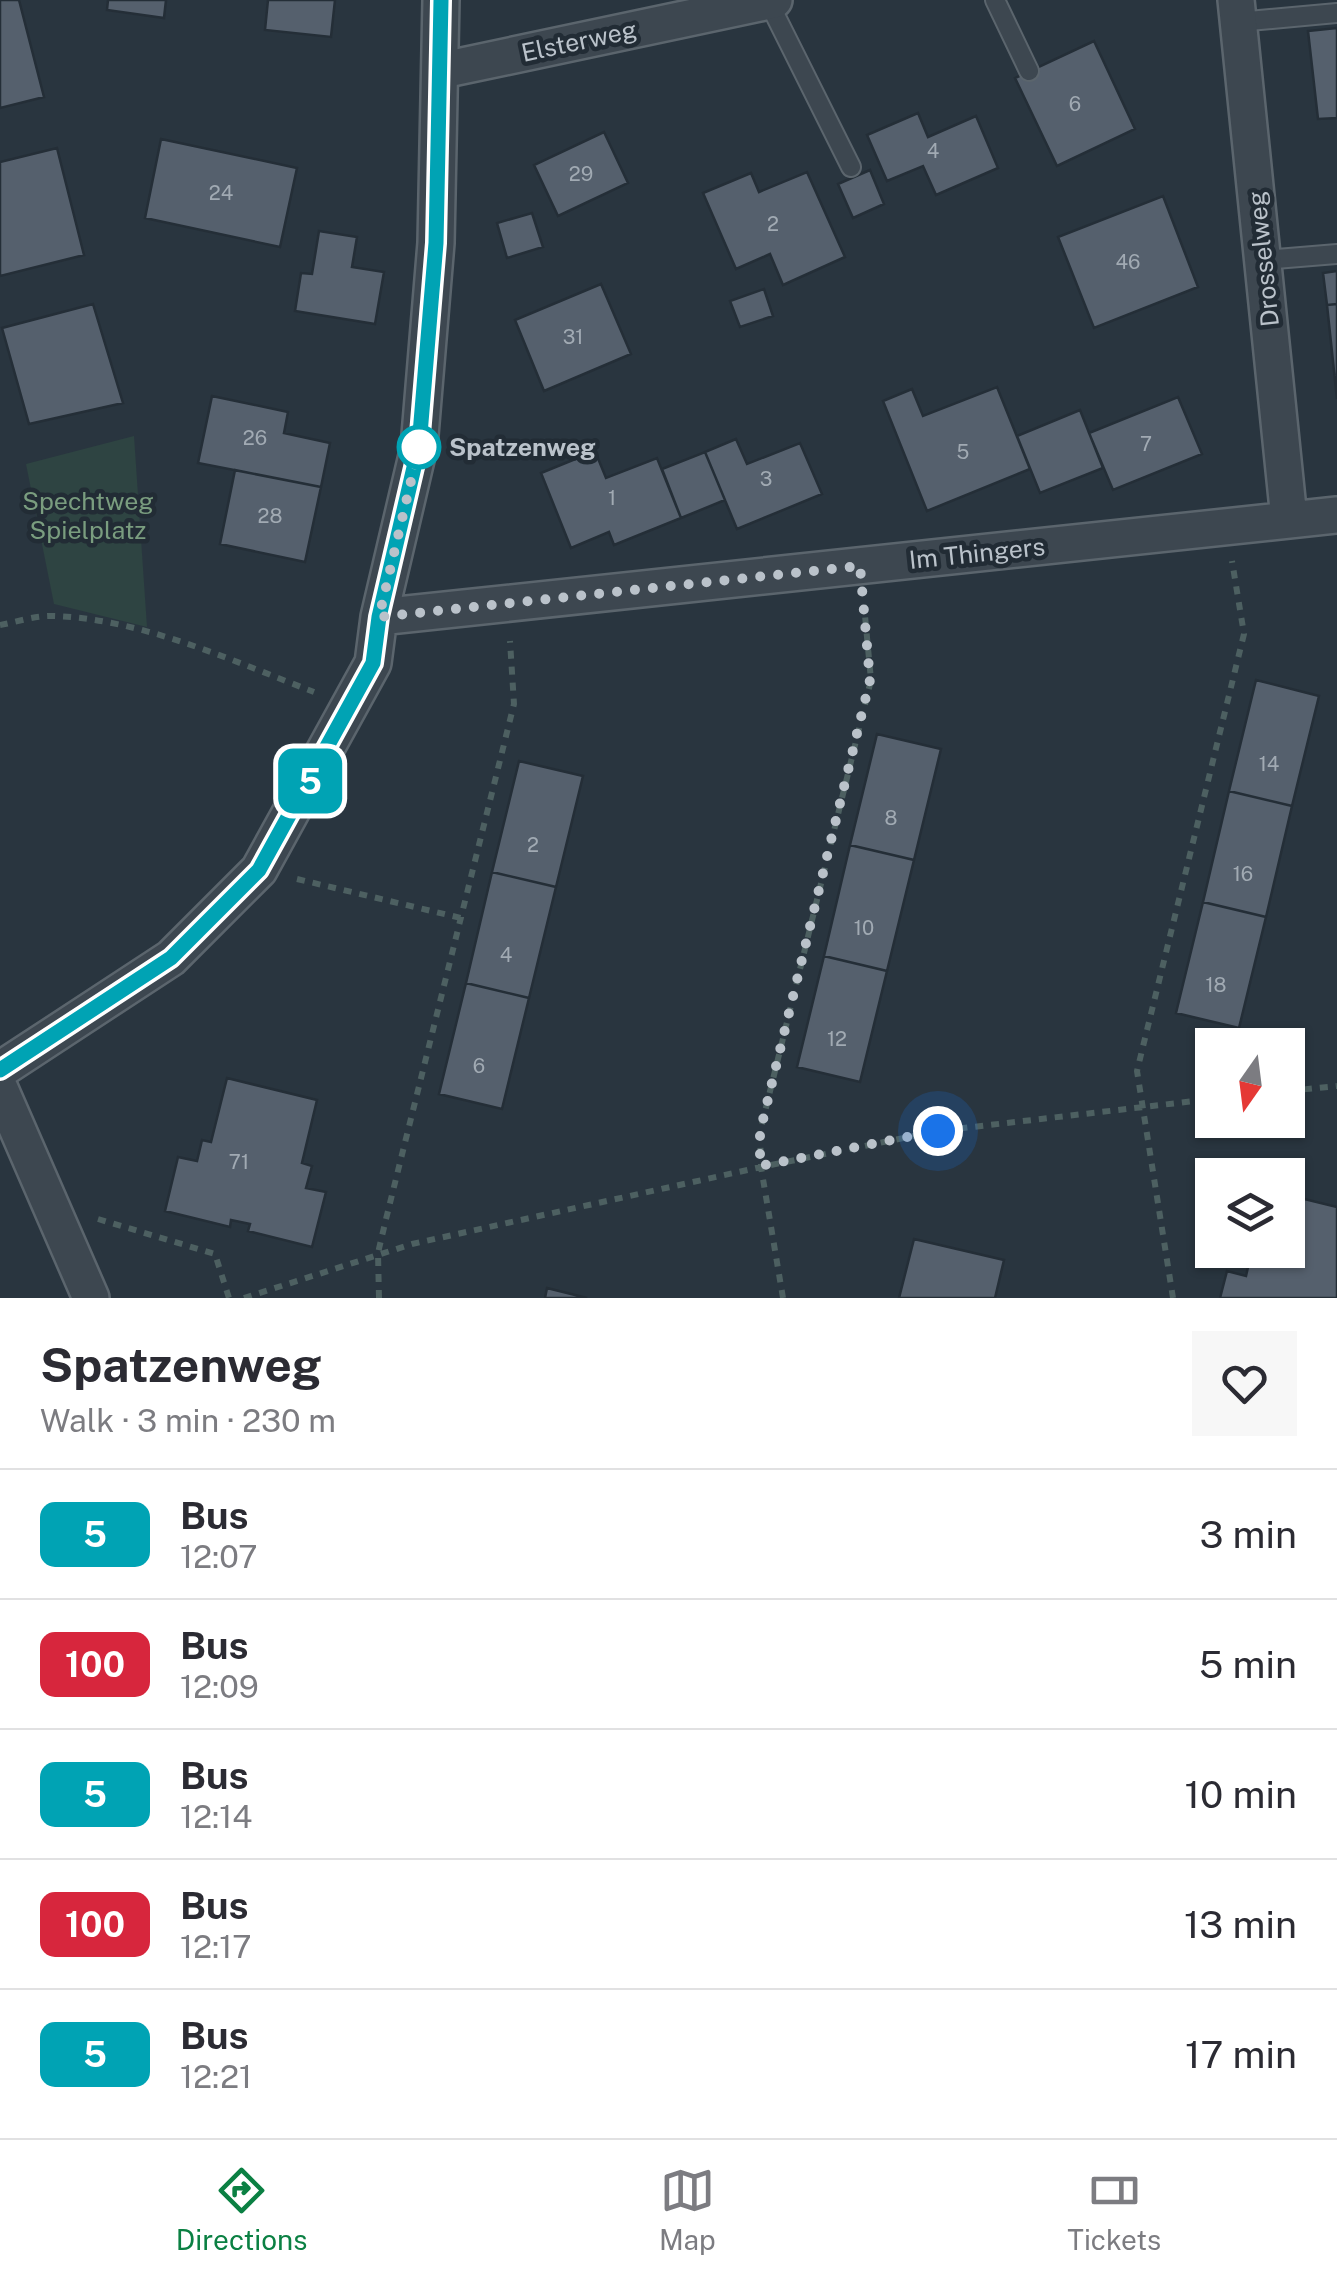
<!DOCTYPE html>
<html lang="en">
<head>
<meta charset="utf-8">
<style>
	body { margin:0; font-family:"Public Sans",sans-serif; background:#f7f7f7; color:#2b2b33; height:100vh; display:flex; flex-direction:column; font-size:38px; white-space:nowrap }
	* { box-sizing:border-box; margin:0 }
	p { font-size:32px; color:#7c7c81 }
	.icon { flex:none; width:55px; height:55px; fill:none; stroke:currentColor; stroke-width:2; stroke-linecap:round; stroke-linejoin:round }
	.map { position:relative; height:1298px; overflow:hidden }
	.drawer { display:flex; flex-direction:column; background:#fff; flex:1 }
	.drawer>* { flex:none }
	.badge { padding:0 20px; border-radius:15px; font-size:35px; line-height:65px }
	.needle { width:65px; rotate:194deg }
	.tools { position:absolute; left:1195px; top:1028px; display:grid; gap:20px }
	.tools a { display:grid; place-items:center; width:110px; height:110px; border-radius:0px; background:#fff; box-shadow:0 2px 8px #0004; font-size:50px }
	.you { position:absolute; width:50px; height:50px; margin:-25px; border:8px solid #fff; border-radius:50%; background:#1a73e8; box-shadow:0 0 0 15px #1a73e833 }
	.map>.badge { position:absolute; translate:-50% -50%; box-shadow:0 0 0 5px #fff }
	.round { display:grid; place-items:center; flex:none; width:105px; height:105px; border-radius:0px; background:#f7f7f7 }
	.overview { display:flex; align-items:center; justify-content:space-between; height:170px; padding:0 40px }
	h1 { font-size:48px; font-weight:700; line-height:75px }
	ul { padding:0; list-style:none }
	li { display:flex; align-items:center; gap:30px; height:130px; padding:0 40px; border-top:2px solid #e1e1e2 }
	li div { flex:1 }
	li b { display:block; font-size:38px }
	li em { font-style:normal }
	li .badge { min-width:110px; font-weight:700; text-align:center }
	.menu { display:flex; justify-content:space-around; align-items:center; height:140px; border-top:2px solid #e1e1e2; background:#fff; font-size:28px; color:#7c7c81 }
	.menu a { display:grid; justify-items:center; gap:5px }
	.menu .current { color:#0b8043 }
	.map>svg:first-child { display:block }
	.green { fill:#2e4442 }
	.building { fill:#55606d; stroke:#242e37; stroke-width:2.5 }
	.lines { fill:none; stroke-linecap:round; stroke-linejoin:round }
	.service-casing { stroke:#5b656d; stroke-width:22 }
	.minor-casing { stroke:#5b656d; stroke-width:40 }
	.path { stroke:#4d6061; stroke-width:6; stroke-dasharray:8 8; stroke-linecap:butt }
	.service { stroke:#3d4750; stroke-width:18 }
	.minor { stroke:#3d4750; stroke-width:35 }
	.line-casing { stroke:#fff; stroke-width:22 }
	.line { stroke:#00a3b4; stroke-width:15 }
	.walk { stroke:#bac2ca; stroke-width:10; stroke-dasharray:0 18 }
	.stop-dot { fill:#fff; stroke:#00a3b4; stroke-width:5 }
	.labels { text-anchor:middle; stroke-width:9; stroke-linejoin:round; paint-order:stroke }
	.number-label { font-size:20px; fill:#a1aab3 }
	.street-label { font-size:25px; fill:#bac2ca; stroke:#222c35 }
	.stop-label { font-size:25px; font-weight:bold; fill:#bac2ca; stroke:#222c35; text-anchor:start }
	.park-label { font-size:25px; fill:#7a9d7f; stroke:#222c35 }
</style>
</head>
<body>
<div class="map">
<svg width="1337" height="1298" viewBox="0 0 1337 1298">
	<rect width="100%" height="100%" fill="#29353f"/>
	<!-- green -->
	<path class="green" d="M134 436 147 627 54 604 26 464Z"/>
	<!-- building -->
	<path class="building" d="M0 0H19L44 97 0 108Z
		M108 0H166L164 18 107 10Z
		M268 0H335L331 37 265 30Z
		M1337 28V118L1318 119 1308 31Z
		M1094 41 1135 129 1057 166 1015 78Z
		M918 113 928 137 976 116 998 168 936 195 923 166 887 181 867 135Z
		M604 132 628 183 558 216 534 165Z
		M161 139 297 168 280 247 145 218Z
		M57 148 84 255 0 276V162Z
		M870 170 884 204 853 218 838 184Z
		M807 172 845 257 783 285 770 254 736 269 703 193 751 173 759 192Z
		M1163 196 1198 287 1094 328 1058 237Z
		M532 213 543 247 507 258 497 223Z
		M319 231 357 237 352 267 384 272 375 324 295 311 301 273 312 274Z
		M1337 271V304L1327 305 1323 273Z
		M601 284 631 354 544 391 515 320Z
		M764 289 773 316 740 327 730 301Z
		M93 304 123 403 29 424 2 328Z
		M1337 304V399L1327 305Z
		M997 387 1030 469 927 511 883 401 912 389 923 416Z
		M212 396 288 412 284 433 330 443 321 487 198 463Z
		M1178 397 1202 454 1113 490 1089 433Z
		M1080 410 1103 468 1040 493 1017 436Z
		M736 439 747 464 800 443 822 494 737 529 705 452Z
		M595 451 606 478 657 458 681 518 614 545 609 532 571 548 541 473Z
		M705 452 725 500 681 518 662 469Z
		M235 470 321 487 305 562 220 544Z
		M1256 680 1319 696 1292 806 1229 791Z
		M877 734 941 749 914 860 850 845Z
		M519 761 583 776 556 887 492 872Z
		M1229 791 1292 806 1266 917 1203 902Z
		M850 845 914 860 887 971 824 956Z
		M492 872 556 887 529 998 466 983Z
		M1203 902 1266 917 1239 1028 1176 1013Z
		M824 956 887 971 860 1082 797 1067Z
		M466 983 529 998 502 1109 439 1094Z
		M227 1078 317 1100 302 1163 312 1166 306 1188 326 1192 312 1247 248 1231 250 1224 231 1220 230 1227 165 1211 178 1157 197 1161 202 1140 211 1142Z
		M1288 1195 1337 1207V1298H1220L1227 1271 1246 1276 1251 1254 1288 1250Z
		M914 1239 1004 1260 995 1298H899Z
		M547 1288 587 1298H545Z"/>
	<g class="lines">
		<!-- service casing -->
		<g class="service-casing">
			<path id="service" d="M995 0 1029 71
				M768 1 851 167
				M1238 22 1337 13
				M1263 260 1337 254"/>
		</g>
		<!-- minor casing -->
		<g class="minor-casing">
			<path id="minor" d="M1236 0 1289 519
				M443 70 774 0
				M379 617 1337 515
				M0 1070 171 958 259 870 373 663 379 617 419 447 436 243 441 0
				M0 1089 91 1298"/>
		</g>
		<!-- path -->
		<path class="path" d="M0 625C17 622 36 615 54 616 142 619 233 661 314 692
			M297 879 461 918
			M1288 1091 1337 1086
			M98 1219 215 1254 229 1298
			M244 1298 412 1244 761 1167 938 1131 1212 1099
			M379 1298 378 1253 386 1219 514 704 510 641
			M783 1298 761 1167 760 1132 871 680 864 605
			M1173 1298 1137 1071 1244 634 1232 561"/>
		<!-- service -->
		<use href="#service" class="service"/>
		<!-- minor -->
		<use href="#minor" class="minor"/>
	</g>
	<g class="lines">
		<!-- line casing -->
		<g class="line-casing">
			<path id="line" d="M0 1070 171 958 259 870 373 663 379 617 419 446 436 243 441 0"/>
		</g>
		<!-- line -->
		<use href="#line" class="line"/>
		<!-- walk -->
		<path class="walk" d="M419 447 379 617 860 566 870 680 760 1132V1166L938 1131"/>
	</g>
	<!-- markers -->
	<circle class="stop-dot" cx="419" cy="447" r="20"/>
	<g class="labels">
		<!-- number labels -->
		<g class="number-label">
			<text x="1075" y="111">6</text>
			<text x="933" y="158">4</text>
			<text x="581" y="181">29</text>
			<text x="221" y="200">24</text>
			<text x="773" y="231">2</text>
			<text x="1128" y="269">46</text>
			<text x="573" y="344">31</text>
			<text x="255" y="445">26</text>
			<text x="1146" y="451">7</text>
			<text x="963" y="459">5</text>
			<text x="766" y="486">3</text>
			<text x="612" y="505">1</text>
			<text x="270" y="523">28</text>
			<text x="1269" y="771">14</text>
			<text x="891" y="825">8</text>
			<text x="533" y="852">2</text>
			<text x="1243" y="881">16</text>
			<text x="864" y="935">10</text>
			<text x="506" y="962">4</text>
			<text x="1216" y="992">18</text>
			<text x="837" y="1046">12</text>
			<text x="479" y="1073">6</text>
			<text x="239" y="1169">71</text>
		</g>
		<!-- street labels -->
		<g class="street-label">
			<text transform="translate(579 41) rotate(-12)" y="9">Elsterweg</text>
			<text transform="translate(1263 259) rotate(-96)" y="9">Drosselweg</text>
			<text transform="translate(977 553) rotate(-6)" y="9">Im Thingers</text>
		</g>
		<!-- stop labels -->
		<g class="stop-label">
			<text x="449" y="456">Spatzenweg</text>
		</g>
		<!-- park labels -->
		<g class="park-label">
			<text x="88" y="510">Spechtweg<tspan x="88" dy="29">Spielplatz</tspan></text>
		</g>
	</g>
</svg>
<div class="tools">
<a><svg class="needle" viewBox="-14 -14 28 28"><path d="M0-13l5 13h-10z" fill="#e53935"/><path d="M0 13l5-13h-10z" fill="#7c7c81"/></svg></a>
<a><svg class="icon" aria-label="layers" viewBox="0 0 24 24"><path d="M12 4l9 5-9 5-9-5zM3 14l9 5 9-5"/></svg></a>
</div>
<div class="you" style="left:938px;top:1131px"></div>
<b class="badge" style="left:310px;top:781px;background:#00a3b4;color:#fff">5</b>
</div>
<section class="drawer">
<div class="overview"><div><h1>Spatzenweg</h1><p>Walk · 3 min · 230 m</p></div><a class="round"><svg class="icon" aria-label="heart" viewBox="0 0 24 24"><path d="M12 20l-8-8c-3-5 5-10 8-4 3-6 11-1 8 4z"/></svg></a></div>
<ul>
<li><span class="badge" style="background:#00a3b4;color:#fff">5</span><div><b>Bus</b><p>12:07</p></div><em>3 min</em></li>
<li><span class="badge" style="background:#d7263d;color:#fff">100</span><div><b>Bus</b><p>12:09</p></div><em>5 min</em></li>
<li><span class="badge" style="background:#00a3b4;color:#fff">5</span><div><b>Bus</b><p>12:14</p></div><em>10 min</em></li>
<li><span class="badge" style="background:#d7263d;color:#fff">100</span><div><b>Bus</b><p>12:17</p></div><em>13 min</em></li>
<li><span class="badge" style="background:#00a3b4;color:#fff">5</span><div><b>Bus</b><p>12:21</p></div><em>17 min</em></li>
</ul>
</section>
<nav class="menu">
<a class="current"><svg class="icon" aria-label="directions" viewBox="0 0 24 24"><path d="M12 3l9 9-9 9-9-9zM9 14v-3h6M13 9l2 2-2 2"/></svg>Directions</a>
<a><svg class="icon" aria-label="map" viewBox="0 0 24 24"><path d="M3 6l6-2 6 2 6-2v14l-6 2-6-2-6 2zM9 4v14M15 6v14"/></svg>Map</a>
<a><svg class="icon" aria-label="tickets" viewBox="0 0 24 24"><path d="M3 7h18v10H3zM15 7v10"/></svg>Tickets</a>
</nav>
</body>
</html>
